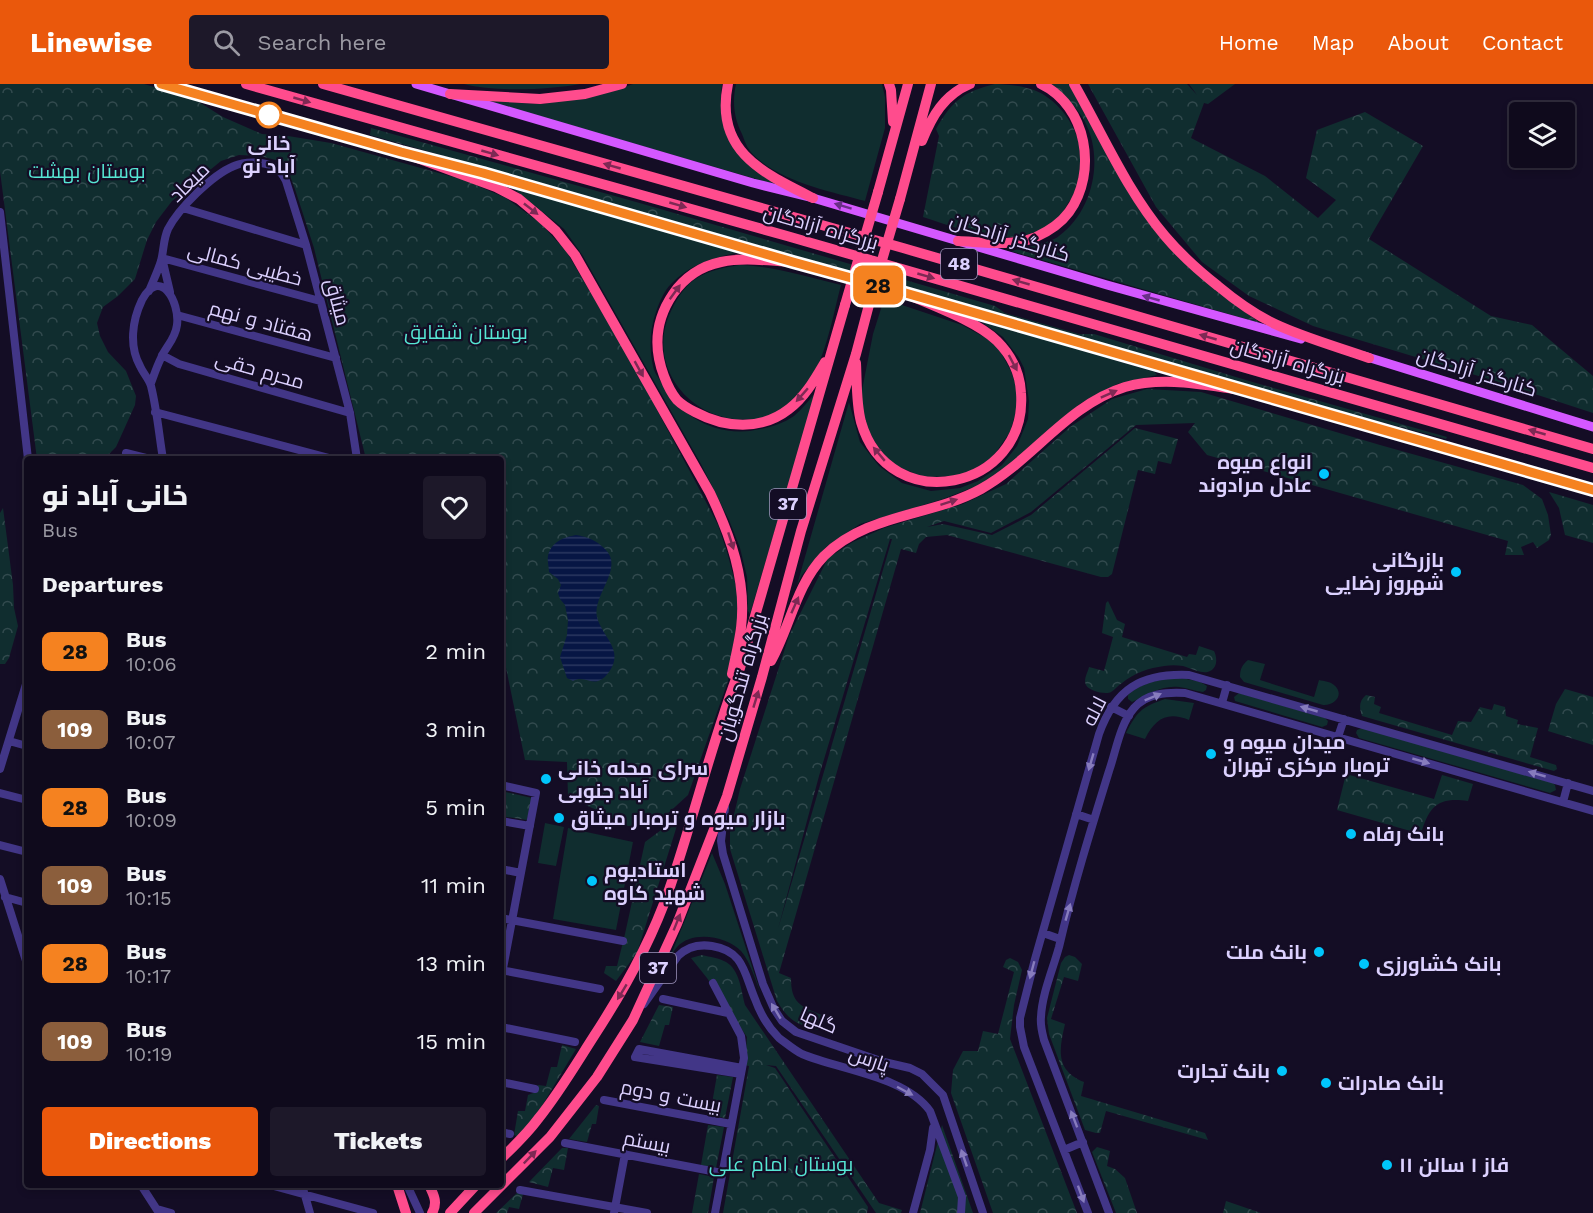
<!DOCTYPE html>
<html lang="en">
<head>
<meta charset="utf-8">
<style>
	body { margin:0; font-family:"Work Sans",Cairo,sans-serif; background:#1d1829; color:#f1f3f6; height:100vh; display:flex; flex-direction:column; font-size:22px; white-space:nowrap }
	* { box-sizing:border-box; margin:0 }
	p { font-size:20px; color:#9b9aa3 }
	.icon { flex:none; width:33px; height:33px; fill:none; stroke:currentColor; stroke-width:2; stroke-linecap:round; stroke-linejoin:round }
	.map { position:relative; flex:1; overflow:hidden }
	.sheet { position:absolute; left:24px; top:372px; width:480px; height:732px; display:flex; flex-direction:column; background:#0f0a1c; border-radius:6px; box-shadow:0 3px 9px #0003,0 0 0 2px #2f2b3b }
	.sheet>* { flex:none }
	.badge { padding:0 12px; border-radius:9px; font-size:21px; line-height:39px }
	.controls { position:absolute; left:1509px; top:18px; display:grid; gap:12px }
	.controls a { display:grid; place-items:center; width:66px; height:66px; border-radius:6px; background:#0f0a1c; box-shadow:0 3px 9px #0003,0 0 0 2px #2f2b3b; font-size:30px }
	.map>.badge { position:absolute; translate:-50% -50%; box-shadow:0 0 0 3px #fff }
	h2 { padding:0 18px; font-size:22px; line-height:54px }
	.round { display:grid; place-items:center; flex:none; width:63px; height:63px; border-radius:6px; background:#1d1829 }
	.head { display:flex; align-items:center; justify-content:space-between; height:102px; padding:0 18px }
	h1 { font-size:28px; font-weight:800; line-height:45px }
	.action { display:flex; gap:12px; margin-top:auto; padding:12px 18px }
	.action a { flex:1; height:69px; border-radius:6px; background:#ea580c; color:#fff; font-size:24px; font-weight:800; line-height:69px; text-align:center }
	.action a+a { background:#1d1829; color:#f1f3f6 }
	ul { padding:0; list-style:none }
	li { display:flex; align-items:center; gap:18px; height:78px; padding:0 18px }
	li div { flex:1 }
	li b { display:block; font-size:22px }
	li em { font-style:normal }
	li .badge { min-width:66px; font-weight:700; text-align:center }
	header { display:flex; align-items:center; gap:36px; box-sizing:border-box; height:84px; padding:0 30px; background:#ea580c; color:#fff }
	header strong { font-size:28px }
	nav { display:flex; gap:33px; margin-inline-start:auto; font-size:21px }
	.search { width:420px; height:54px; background:#1d1829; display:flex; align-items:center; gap:15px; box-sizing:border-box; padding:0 21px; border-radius:6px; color:#9b9aa3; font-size:22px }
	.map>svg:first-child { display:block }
	.grass { fill:#102d2f }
	.forest { fill:url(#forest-crowns); fill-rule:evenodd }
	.water { fill:url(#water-rules) }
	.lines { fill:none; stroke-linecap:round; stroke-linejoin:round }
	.minor { stroke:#423687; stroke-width:8 }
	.major { stroke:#d458ff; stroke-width:9 }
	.highway { stroke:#ff4c8d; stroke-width:10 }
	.highway-bridge { stroke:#ff4c8d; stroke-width:10 }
	.oneway { fill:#7e2954 }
	.oneway2 { fill:#6a2f87 }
	.oneway3 { fill:#877cbd }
	.line-casing { stroke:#fff; stroke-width:14 }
	.line { stroke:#f58220; stroke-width:9 }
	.stop-dot { fill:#fff; stroke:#f58220; stroke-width:3 }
	.poi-dot { fill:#00c6fc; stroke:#140d25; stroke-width:2 }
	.labels { text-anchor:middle; stroke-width:4.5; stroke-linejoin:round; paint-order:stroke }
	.shield { fill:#140d25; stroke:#a096be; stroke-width:1.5 }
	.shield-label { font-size:18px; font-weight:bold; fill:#dcd1ff }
	.stop-label { font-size:20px; font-weight:bold; fill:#dcd1ff; stroke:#140d25 }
	.park-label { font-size:20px; fill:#56e6d3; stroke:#140d25 }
	.street-label { font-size:20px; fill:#dcd1ff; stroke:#140d25 }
	.poi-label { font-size:20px; font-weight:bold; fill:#dcd1ff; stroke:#140d25; text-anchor:start }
</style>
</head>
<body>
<header>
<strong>Linewise</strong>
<div class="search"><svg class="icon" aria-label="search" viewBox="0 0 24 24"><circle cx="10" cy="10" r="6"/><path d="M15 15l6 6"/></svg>Search here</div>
<nav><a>Home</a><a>Map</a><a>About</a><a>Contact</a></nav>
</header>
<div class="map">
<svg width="1593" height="1129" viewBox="0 0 1593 1129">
	<defs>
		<pattern id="forest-crowns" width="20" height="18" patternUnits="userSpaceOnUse" patternTransform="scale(1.5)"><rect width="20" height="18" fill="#102d2f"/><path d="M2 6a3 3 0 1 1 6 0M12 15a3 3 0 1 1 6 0" fill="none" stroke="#324a4e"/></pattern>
		<pattern id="water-rules" width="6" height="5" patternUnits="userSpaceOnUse" patternTransform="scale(1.5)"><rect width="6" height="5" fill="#071644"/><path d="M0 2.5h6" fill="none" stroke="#2b3760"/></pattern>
	</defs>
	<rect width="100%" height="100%" fill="#140d25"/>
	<!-- grass -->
	<path class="grass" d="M464 0H580C548 6 495 8 464 0Z
		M633 0H722L721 10V30L725 47 784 103 476 14 521 19 543 20 614 7Z
		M736 0H882L885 13V44L865 117C829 107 776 97 750 67 746 62 744 55 742 50 734 34 732 18 736 0Z
		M517 104 740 168C713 174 692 179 671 200 664 207 659 219 656 228 650 245 649 264 653 282 654 288 658 293 661 298 680 334 720 355 760 345 772 343 784 339 794 332 802 325 809 316 816 308L750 530 748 527 747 493 740 464 729 436 701 380 583 172 564 145 515 106Z
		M739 181C774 182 807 193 841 201 832 235 826 275 805 305 802 308 798 311 795 314 787 322 776 331 764 334 760 335 755 335 751 335 692 341 644 282 671 227 687 193 704 187 739 181Z
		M884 215 962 241 986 254 999 265 1011 287 1017 305 1018 321 1010 348 992 374 962 392 923 393 897 382 881 368 868 346 862 325V306L873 250Z
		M983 239H989L1155 288 1157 291 1117 300 1081 319 1004 387 979 401 943 415 860 440 826 463 802 491 797 501 849 318 860 358 879 382 902 399 931 407 960 404 978 397 1002 381 1017 362 1028 335 1029 317 1024 284 1019 274 1003 253Z
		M1248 576 1265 580 1260 596 1314 613 1319 596C1324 597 1331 598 1334 601 1345 610 1335 622 1323 621L1244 598 1240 593C1240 585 1242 581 1248 576Z
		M1178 594C1187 595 1199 596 1207 602L1206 606 1203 608C1195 607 1187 604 1179 603 1161 601 1147 611 1132 618L1128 615V611C1142 598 1160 595 1178 594Z
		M1239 609 1325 634 1328 637 1327 641 1322 643 1235 617 1234 613Z
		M1165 615 1194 619 1189 636C1167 627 1155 635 1145 655L1126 649C1137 628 1141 623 1165 615Z
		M1362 644 1553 699 1555 701 1556 706 1550 709 1359 654 1356 649 1357 646Z
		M545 739 564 743 556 782 538 779Z
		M568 744 633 758 616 846 553 835Z
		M712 769 725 800 761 910C756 898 750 877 741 867 727 852 692 846 677 863 670 871 666 883 662 893Z"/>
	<!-- forest -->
	<path class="forest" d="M0 0H144L194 15 223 33 262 50 288 52 331 59 464 96 506 114 540 139 566 167 629 274 695 397 718 441 727 468 740 517 728 597 688 711 664 733 639 742H628L568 712 567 678 525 676 504 574 501 568V375H366L314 164 295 105 287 84 276 76 260 72 239 71 221 77 172 117 156 138 147 156 135 195 118 212 103 223 97 239 100 252 108 268 126 287 136 312 135 321 116 363 104 375H37L0 87Z
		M995 0C1012 1 1029 2 1044 11 1074 30 1089 69 1078 103 1076 109 1072 114 1068 119 1065 125 1060 133 1055 137 1048 143 1030 151 1021 152 988 157 954 143 923 133L939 52 936 45C953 16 963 8 995 0Z
		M1049 0H1070L1167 161 1238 223 1260 239 1011 167C1022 164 1051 159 1059 152 1093 127 1105 74 1084 36 1076 22 1063 9 1049 0Z
		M1088 0H1187L1197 11 1189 0H1235L1208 20 1204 19 1191 54 1265 92 1318 134 1336 116 1306 94 1317 46 1365 28 1423 62 1369 155 1491 232 1532 241 1593 292V329L1495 297 1313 242 1249 212 1202 178 1156 123Z
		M371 44 636 118 995 222 1005 229 1079 250H1094L1249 297 1447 353 1446 355 1236 300 789 170 370 51Z
		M1147 305 1201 308 1380 361 1523 401 1542 415 1548 431 1551 451 1549 456 1537 464 1533 458 1521 463 1524 471H1505L1508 457 1207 371 1188 348 1195 339 1136 341 1031 428 991 449 944 437 927 443 943 440 992 451 1031 431 1135 344 1178 355 1171 380 1158 377 1155 390 1138 386 1112 490 1108 493H1101L947 451 926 453 919 460 916 469 901 465 779 889 791 894C791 919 800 922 822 931L818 946C796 940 789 937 777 917L730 765V748L740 705 789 552 828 474 853 458 884 444 963 420 1006 400 1070 343 1112 315ZM890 455H892L778 845 819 692Z
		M1549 408 1593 421V459L1565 451 1559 424Z
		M3 424 13 501 14 524 18 542 9 574 5 580H0V429Z
		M1108 517 1117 536 1125 540 1122 553 1187 573 1189 570 1196 571 1199 562 1214 567C1217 573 1218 583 1210 587 1203 591 1191 584 1183 582 1177 581 1170 581 1164 582 1149 584 1134 589 1122 599 1118 601 1115 606 1111 608 1106 611 1089 607 1086 601 1083 596 1088 588 1089 583L1104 587 1113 553 1102 549 1106 519Z
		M1565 605 1593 613V661L1548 647 1556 620Z
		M1366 611 1375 613 1374 620 1381 623 1379 629 1452 651 1458 637 1471 638 1480 623 1492 626 1494 620 1505 623 1506 632 1518 636 1517 640 1538 644 1530 673 1556 681 1557 685 1554 687 1362 632C1359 623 1359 617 1366 611Z
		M1346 690 1434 715 1442 691 1473 700 1468 717C1438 713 1429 722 1421 750L1337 726Z
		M501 707 532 714 527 736 501 732Z
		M680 732 637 869 616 897 604 889 606 882H617L625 850 645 758Z
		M702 871C710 873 719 874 726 878 740 886 741 907 745 921L879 1119 902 1126 901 1129H876L776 982 766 981 775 984 868 1123 867 1129H723L749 982 745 981 747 953 707 894 691 874Z
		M1069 871 1075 873 1082 880 1078 897 1064 893 1051 935 1065 940C1059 966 1055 986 1084 998L1081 1012 1205 1049 1208 1056 1106 1027 1100 1049H1096L1085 1046 1049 950 1047 934 1061 879 1065 873Z
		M1010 874 1018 878 1022 886 1014 921 1010 955 1077 1129H993L951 1009 953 986 963 967H978L983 947 998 950 1014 888 1003 883 1006 876Z
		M659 921 673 923 669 941H665L659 962 640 958Z
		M562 961 576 965 540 1025 519 1053 514 1051 518 1027H525L528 1011 536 1008 538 1001 546 1002 551 983H557Z
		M717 991 733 993 725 1034 710 1031Z
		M596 1021 599 1022 596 1040H592L587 1058 569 1055Z
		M708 1041 724 1043 716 1084 701 1081Z
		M942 1041 973 1129H920Z
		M1097 1063 1110 1067 1107 1082 1115 1085 1125 1094 1137 1129H1116L1092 1068Z
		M562 1064H568L564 1086 553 1084 548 1103 529 1098Z
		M699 1090 714 1093 708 1129H692Z
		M518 1108 523 1110 519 1125 509 1123 507 1129H496Z
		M1226 1117 1261 1129H1223Z"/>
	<!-- water -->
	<path class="water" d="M576 451C588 453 596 456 605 465 625 484 592 511 597 533 602 553 625 566 609 588 594 608 587 589 573 597L567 594 560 573 567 551 568 536 565 521 560 515 558 509 561 501 558 495 549 488C549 483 547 476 548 472 551 458 564 453 576 451Z"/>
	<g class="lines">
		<!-- minor -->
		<path class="minor" d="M183 124 306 161
			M0 128 28 375
			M162 174 320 217
			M162 174 170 208
			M149 207C153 197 158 187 161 177 164 166 163 156 168 145 179 124 212 91 234 82 243 78 252 78 261 79 274 81 280 85 286 97L306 161 350 329 357 375
			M177 231 336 274
			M162 271 179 280 350 329
			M151 299C154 291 157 282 161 274 166 262 175 256 177 241 180 218 160 182 142 216 132 237 129 262 140 282 143 289 149 295 151 302 157 326 159 351 163 375
			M155 328 333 375
			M126 369 150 375
			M1222 619 1227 601
			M1111 623 1129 632
			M1338 653 1344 635
			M9 657 27 662
			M0 685 27 597
			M501 701 536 709 501 895
			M0 709 27 716
			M1563 718 1568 699
			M725 724 721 757 723 770 763 900 774 925 782 937 796 948 884 978 910 984 922 990 943 1011 983 1129
			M1076 730 1094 736
			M501 737 530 742
			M0 761 27 768
			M501 785 521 789
			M0 795 27 880
			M5 813 27 819
			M501 834 623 857
			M1043 849 1060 855
			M501 886 600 905
			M713 899 741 952 744 974 715 1129
			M663 915 728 929
			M644 920 678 872C687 863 699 860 712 862 744 867 744 889 755 915 760 929 768 943 779 954 786 959 794 966 802 970 840 986 905 992 930 1027L962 1113 961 1129
			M501 943 575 958
			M741 990 635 973 639 965 742 984
			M501 998 535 1005
			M604 1016 731 1040
			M501 1048 510 1050
			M565 1059 722 1089
			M1064 1066 1083 1058
			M141 1101 159 1129
			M270 1101 373 1129
			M302 1101 310 1129
			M407 1101 420 1129
			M520 1106 647 1129
			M157 1125 171 1129
			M614 1129 625 1070
			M913 1129 930 1066 933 1044
			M1088 1129 1024 963 1020 943V934L1035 875 1099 650C1115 605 1141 589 1189 591L1593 707
			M1109 1129 1044 956C1042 948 1040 941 1041 933 1042 910 1053 885 1059 863 1073 803 1091 745 1109 687 1116 667 1120 640 1134 624 1147 609 1167 608 1185 609L1593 727"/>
		<!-- major -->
		<path class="major" d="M161 0 407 70
			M416 0 753 99 813 114 1107 201 1301 255
			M443 79 793 178 901 207
			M929 215 1215 298
			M1364 272 1593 343
			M1237 305 1593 406"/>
		<!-- highway -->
		<path class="highway" d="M246 0 787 152 1593 384
			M323 0 903 164 1593 365
			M728 0C714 67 763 89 813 114
			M889 0 891 6 893 38
			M1074 0C1103 51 1127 107 1165 152 1181 171 1199 187 1218 202 1236 217 1254 230 1275 240 1305 254 1338 263 1369 274
			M450 10 540 15 585 10 622 0
			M922 57C932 32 944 11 970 0
			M401 68 496 103 519 115 538 131 556 147 575 171 710 409C730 451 747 496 741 544 739 559 735 575 732 590
			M878 108 908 0
			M900 115 931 0
			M958 157C983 158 1013 163 1036 153 1049 147 1061 139 1069 128 1098 88 1087 22 1041 0
			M793 178C769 177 744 173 721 178 701 182 684 194 673 210 656 235 653 263 664 292 667 300 671 309 677 316 682 321 689 325 695 328 725 344 761 347 789 325 805 313 815 295 825 278
			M856 279C857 298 856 319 861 338 889 435 1028 406 1021 309 1020 288 1012 272 997 257 974 235 925 219 895 205
			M771 577C790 543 796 501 824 472 868 429 930 433 981 405 1033 376 1067 321 1125 303 1164 292 1204 301 1242 306
			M501 1075C514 1062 527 1050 538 1035 559 1009 576 980 594 952 624 906 651 858 669 806 694 733 712 657 740 584L845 221
			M397 1101 406 1129
			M429 1101C434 1111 438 1119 432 1129
			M450 1129 476 1101
			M474 1129 550 1053 597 993 633 936 677 840 727 712 762 593 801 447 856 270 870 217"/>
		<!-- highway-bridge -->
		<path class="highway-bridge" d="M870 217 900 115
			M845 221 878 108"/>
	</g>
	<!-- one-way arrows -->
	<defs><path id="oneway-solid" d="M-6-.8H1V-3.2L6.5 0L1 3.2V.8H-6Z" transform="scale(1.5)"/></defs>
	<g class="oneway">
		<use href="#oneway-solid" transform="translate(302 16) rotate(16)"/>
		<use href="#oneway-solid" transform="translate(490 69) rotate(16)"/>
		<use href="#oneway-solid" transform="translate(612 82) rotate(-164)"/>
		<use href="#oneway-solid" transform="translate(678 121) rotate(16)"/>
		<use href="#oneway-solid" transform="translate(531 125) rotate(38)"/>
		<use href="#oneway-solid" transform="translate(926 192) rotate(16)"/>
		<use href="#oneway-solid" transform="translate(1021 198) rotate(-164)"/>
		<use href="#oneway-solid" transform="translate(675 208) rotate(-54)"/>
		<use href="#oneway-solid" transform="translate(1208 253) rotate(-164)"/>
		<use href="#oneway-solid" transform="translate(1013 279) rotate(62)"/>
		<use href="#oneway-solid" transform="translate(639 285) rotate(61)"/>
		<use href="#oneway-solid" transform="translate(1109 310) rotate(-24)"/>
		<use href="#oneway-solid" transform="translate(802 311) rotate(131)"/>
		<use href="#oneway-solid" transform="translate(1537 348) rotate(-164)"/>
		<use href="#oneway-solid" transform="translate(879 370) rotate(-130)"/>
		<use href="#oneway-solid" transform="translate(949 418) rotate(-18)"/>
		<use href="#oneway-solid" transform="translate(731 457) rotate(72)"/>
		<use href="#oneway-solid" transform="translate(795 521) rotate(-66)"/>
		<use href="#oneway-solid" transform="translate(756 615) rotate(-73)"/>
		<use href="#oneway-solid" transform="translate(677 838) rotate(-68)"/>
		<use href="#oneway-solid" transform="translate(622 908) rotate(121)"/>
		<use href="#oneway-solid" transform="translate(530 1073) rotate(-46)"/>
	</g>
	<g class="oneway2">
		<use href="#oneway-solid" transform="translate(843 122) rotate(-163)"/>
		<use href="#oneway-solid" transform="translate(1151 214) rotate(-164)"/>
	</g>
	<g class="oneway3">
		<use href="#oneway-solid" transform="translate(1153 613) rotate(-22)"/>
		<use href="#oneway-solid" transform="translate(1309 625) rotate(-164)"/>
		<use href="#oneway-solid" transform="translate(1421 677) rotate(16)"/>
		<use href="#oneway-solid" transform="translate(1091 678) rotate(106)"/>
		<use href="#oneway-solid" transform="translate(1537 690) rotate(-164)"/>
		<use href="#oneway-solid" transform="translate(1068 828) rotate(-74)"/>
		<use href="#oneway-solid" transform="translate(1032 886) rotate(105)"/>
		<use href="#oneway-solid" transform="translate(776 927) rotate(-121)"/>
		<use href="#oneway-solid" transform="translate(905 1007) rotate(28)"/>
		<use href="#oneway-solid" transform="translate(1074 1035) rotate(-111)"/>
		<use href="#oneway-solid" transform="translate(964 1074) rotate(-109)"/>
		<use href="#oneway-solid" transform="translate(1081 1110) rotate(70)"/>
	</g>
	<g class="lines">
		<!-- line casing -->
		<g class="line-casing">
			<path id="line" d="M161 0 401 68 483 89 793 178 895 206 1593 406"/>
		</g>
		<!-- line -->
		<use href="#line" class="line"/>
	</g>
	<!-- markers -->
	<circle class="stop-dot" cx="269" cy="31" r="12"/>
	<g class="poi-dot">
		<circle cx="1324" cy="390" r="6"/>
		<circle cx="1456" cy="488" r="6"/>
		<circle cx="1211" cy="670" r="6"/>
		<circle cx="546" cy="695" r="6"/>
		<circle cx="559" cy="734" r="6"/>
		<circle cx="1351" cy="750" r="6"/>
		<circle cx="592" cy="797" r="6"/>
		<circle cx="1319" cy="868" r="6"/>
		<circle cx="1364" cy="880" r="6"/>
		<circle cx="1282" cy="987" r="6"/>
		<circle cx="1326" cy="999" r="6"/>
		<circle cx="1387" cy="1081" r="6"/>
	</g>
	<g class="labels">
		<!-- shield labels -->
		<g class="shield">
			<rect x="941" y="165" width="36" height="30" rx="4.5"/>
			<rect x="770" y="405" width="36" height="30" rx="4.5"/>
			<rect x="640" y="869" width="36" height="30" rx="4.5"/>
		</g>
		<g class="shield-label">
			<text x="959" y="186">48</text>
			<text x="788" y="426">37</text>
			<text x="658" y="890">37</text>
		</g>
		<!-- stop labels -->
		<g class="stop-label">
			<text x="269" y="66">خانی<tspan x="269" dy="23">آباد نو</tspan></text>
		</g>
		<!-- park labels -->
		<g class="park-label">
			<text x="87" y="94">بوستان بهشت</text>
			<text x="466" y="255">بوستان شقایق</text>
			<text x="781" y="1087">بوستان امام علی</text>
		</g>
		<!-- street labels -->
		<g class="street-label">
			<text transform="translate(189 98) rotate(-44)" y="7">میعاد</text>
			<text transform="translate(821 143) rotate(16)" y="7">بزرگراه آزادگان</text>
			<text transform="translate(1010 153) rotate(17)" y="7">کنارگذر آزادگان</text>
			<text transform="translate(245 180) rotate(15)" y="7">خطیبی کمالی</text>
			<text transform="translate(338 218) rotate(75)" y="7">میثاق</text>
			<text transform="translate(261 237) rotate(15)" y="7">هفتاد و نهم</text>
			<text transform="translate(1288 277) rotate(16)" y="7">بزرگراه آزادگان</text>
			<text transform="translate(260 286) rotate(16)" y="7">محرم حقی</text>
			<text transform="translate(1477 288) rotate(17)" y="7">کنارگذر آزادگان</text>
			<text transform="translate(742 593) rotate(-74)" y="7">بزرگراه تندگویان</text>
			<text transform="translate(1094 627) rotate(-63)" y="7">لاله</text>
			<text transform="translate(819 936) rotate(23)" y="7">گلها</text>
			<text transform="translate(869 975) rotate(19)" y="7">پارس</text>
			<text transform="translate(671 1012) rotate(11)" y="7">بیست و دوم</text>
			<text transform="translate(647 1058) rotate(11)" y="7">بیستم</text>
		</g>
		<!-- poi labels -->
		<g class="poi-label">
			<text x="1312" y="385" text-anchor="end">انواع میوه<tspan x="1312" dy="23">عادل مرادوند</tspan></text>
			<text x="1444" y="483" text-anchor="end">بازرگانی<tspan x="1444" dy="23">شهروز رضایی</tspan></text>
			<text x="1223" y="665">میدان میوه و<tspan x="1223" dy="23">تره‌بار مرکزی تهران</tspan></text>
			<text x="558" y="691">سرای محله خانی<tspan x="558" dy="23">آباد جنوبی</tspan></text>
			<text x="571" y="741">بازار میوه و تره‌بار میثاق</text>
			<text x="1363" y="757">بانک رفاه</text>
			<text x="604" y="793">استادیوم<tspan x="604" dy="23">شهید کاوه</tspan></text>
			<text x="1307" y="875" text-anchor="end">بانک ملت</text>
			<text x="1376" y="887">بانک کشاورزی</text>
			<text x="1270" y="994" text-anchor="end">بانک تجارت</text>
			<text x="1338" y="1006">بانک صادرات</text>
			<text x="1399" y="1088">فاز ۱ سالن ۱۱</text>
		</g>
	</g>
</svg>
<div class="controls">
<a><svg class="icon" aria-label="layers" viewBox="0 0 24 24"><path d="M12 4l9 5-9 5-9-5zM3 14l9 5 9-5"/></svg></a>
</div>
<b class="badge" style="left:878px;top:201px;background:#f58220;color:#111">28</b>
<section class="sheet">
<div class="head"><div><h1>خانی آباد نو</h1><p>Bus</p></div><a class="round"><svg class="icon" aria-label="heart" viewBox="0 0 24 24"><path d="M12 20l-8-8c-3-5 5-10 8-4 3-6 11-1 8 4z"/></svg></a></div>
<h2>Departures</h2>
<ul>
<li><span class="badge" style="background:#f58220;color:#111">28</span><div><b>Bus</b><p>10:06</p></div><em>2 min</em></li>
<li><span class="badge" style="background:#8b5e3c;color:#fff">109</span><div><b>Bus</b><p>10:07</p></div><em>3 min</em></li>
<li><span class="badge" style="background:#f58220;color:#111">28</span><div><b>Bus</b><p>10:09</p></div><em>5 min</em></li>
<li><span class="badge" style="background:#8b5e3c;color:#fff">109</span><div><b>Bus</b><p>10:15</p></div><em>11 min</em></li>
<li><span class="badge" style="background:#f58220;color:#111">28</span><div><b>Bus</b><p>10:17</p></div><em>13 min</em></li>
<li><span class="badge" style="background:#8b5e3c;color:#fff">109</span><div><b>Bus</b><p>10:19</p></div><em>15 min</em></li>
</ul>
<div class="action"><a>Directions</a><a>Tickets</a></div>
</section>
</div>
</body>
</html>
